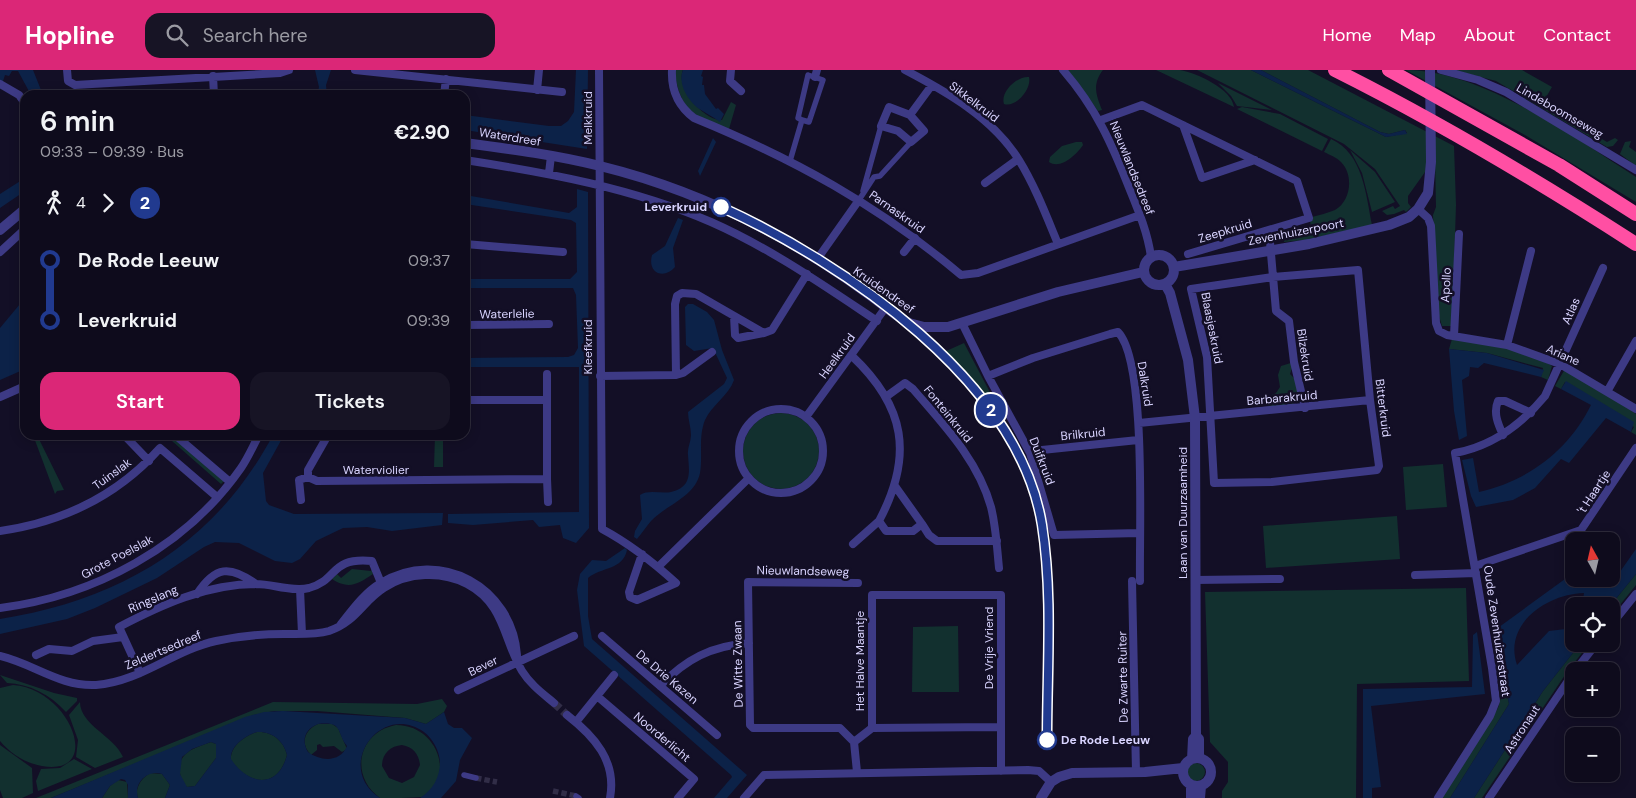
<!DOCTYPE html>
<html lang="en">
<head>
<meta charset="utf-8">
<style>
	body { margin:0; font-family:"DM Sans",sans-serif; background:#171425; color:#f1f3f6; height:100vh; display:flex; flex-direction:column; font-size:19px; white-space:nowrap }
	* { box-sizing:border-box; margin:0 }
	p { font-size:16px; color:#9b9ba3 }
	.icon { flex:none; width:28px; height:28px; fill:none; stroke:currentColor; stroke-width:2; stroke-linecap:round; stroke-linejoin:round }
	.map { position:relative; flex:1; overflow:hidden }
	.side { position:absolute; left:20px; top:20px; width:450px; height:350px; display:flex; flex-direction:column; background:#0e0b1c; border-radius:15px; box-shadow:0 2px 12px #0003,0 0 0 1px #2e2b3b }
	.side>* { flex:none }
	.badge { padding:0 10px; border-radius:16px; font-size:18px; line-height:32px }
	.needle { width:32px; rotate:352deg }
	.tools { position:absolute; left:1565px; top:462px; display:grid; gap:10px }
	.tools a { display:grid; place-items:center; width:55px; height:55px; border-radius:10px; background:#0e0b1c; box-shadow:0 2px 12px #0003,0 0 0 1px #2e2b3b; font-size:25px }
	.map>.badge { position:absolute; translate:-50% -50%; box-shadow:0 0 0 2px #fff }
	.legs { display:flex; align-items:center; gap:8px; height:55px; padding:0 20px; font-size:16px }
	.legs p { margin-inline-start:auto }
	.summary { display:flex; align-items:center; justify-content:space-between; height:85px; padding:0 20px }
	h1 { font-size:28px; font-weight:600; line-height:38px }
	.button { display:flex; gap:10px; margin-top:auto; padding:10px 20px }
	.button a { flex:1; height:58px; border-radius:15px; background:#db2777; color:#fff; font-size:20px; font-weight:600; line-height:58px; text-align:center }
	.button a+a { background:#171425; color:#f1f3f6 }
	ul { padding:0 20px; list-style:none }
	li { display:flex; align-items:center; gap:18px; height:60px; font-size:19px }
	li i { display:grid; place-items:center; width:8px; height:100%; margin:0 6px; background:currentColor }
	li i::after { content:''; width:12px; height:12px; margin:-6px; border:4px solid; border-radius:50%; background:#0e0b1c }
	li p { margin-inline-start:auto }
	li:first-child i { background:linear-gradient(#0000 50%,currentColor 0) }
	li:last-child i { background:linear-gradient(currentColor 50%,#0000 0) }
	header { display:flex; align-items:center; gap:30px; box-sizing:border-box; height:70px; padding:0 25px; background:#db2777; color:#fff }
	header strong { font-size:24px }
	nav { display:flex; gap:28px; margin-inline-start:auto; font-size:18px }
	.search { width:350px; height:45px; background:#171425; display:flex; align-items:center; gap:12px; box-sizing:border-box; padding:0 18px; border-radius:15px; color:#9b9ba3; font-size:19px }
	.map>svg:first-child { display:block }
	.green { fill:#12302f; fill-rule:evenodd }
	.water { fill:#0c2248; fill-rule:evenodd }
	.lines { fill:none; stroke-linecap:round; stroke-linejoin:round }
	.pedestrian-tunnel { stroke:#312d47; stroke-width:5.5; stroke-dasharray:5.5 3; stroke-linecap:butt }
	.minor-tunnel { stroke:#312d47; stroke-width:8; stroke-dasharray:8 4; stroke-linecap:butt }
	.pedestrian { stroke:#3d3a85; stroke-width:5.5 }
	.minor { stroke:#3d3a85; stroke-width:8 }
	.tertiary { stroke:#3d3a85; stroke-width:10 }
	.motorway { stroke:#ff4fa3; stroke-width:14 }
	.line-1-casing { stroke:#fff; stroke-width:11 }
	.line-1 { stroke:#213a8f; stroke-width:8 }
	.stop-1-dot { fill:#fff; stroke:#213a8f; stroke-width:2.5 }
	.labels { text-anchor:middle; stroke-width:5; stroke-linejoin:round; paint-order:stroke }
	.street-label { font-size:12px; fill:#d9d4ff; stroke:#130f26 }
	.stop-label { font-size:12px; font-weight:bold; fill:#d9d4ff; stroke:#130f26; text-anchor:end }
</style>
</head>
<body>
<header>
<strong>Hopline</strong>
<div class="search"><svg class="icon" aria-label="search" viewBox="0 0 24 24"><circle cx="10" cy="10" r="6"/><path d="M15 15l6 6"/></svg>Search here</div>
<nav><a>Home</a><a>Map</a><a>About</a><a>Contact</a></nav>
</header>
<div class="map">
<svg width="1636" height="728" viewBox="0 0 1636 728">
	<rect width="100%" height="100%" fill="#130f26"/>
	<!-- green -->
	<path class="green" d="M674 0H683C675 18 705 51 722 50L731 32 736 35 729 59C691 45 681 41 674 0Z
		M1068 0H1103C1092 14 1096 25 1102 40L1098 41Z
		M1156 0C1164 0 1173 0 1180 0 1197 3 1232 19 1234 37Z
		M1197 0H1251L1386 67 1407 63 1405 60 1389 64 1380 62 1261 0H1308L1454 76 1456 135 1452 256H1442L1437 239 1433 145 1436 137 1435 88 1408 126V133L1411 137 1406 142 1404 140 1394 144 1387 145 1382 141 1393 136 1395 139 1400 136 1375 99 1344 74Z
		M1406 0C1481 0 1574 67 1636 107V132L1525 65Z
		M1454 0H1522L1552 17 1542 34 1607 72 1615 68 1618 70 1613 76 1607 77 1496 11Z
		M1029 7C1032 19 1016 38 1004 34 1000 22 1017 6 1029 7Z
		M1218 13 1272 40 1237 36 1231 26Z
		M1242 37 1280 44 1328 69 1322 81 1237 39Z
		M1331 69C1363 83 1366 125 1372 155L1305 170 1284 172 1283 166 1311 157 1310 151 1312 147C1319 145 1328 143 1335 140 1351 131 1354 105 1341 92 1336 87 1330 85 1324 82Z
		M1631 71 1629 77 1636 82V96L1620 84 1625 72Z
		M1076 72H1082L1083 75C1077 84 1061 100 1049 92L1050 87 1062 76Z
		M1350 80 1375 102 1395 132 1372 142 1362 103Z
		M1452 269C1482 274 1528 278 1552 296L1548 310 1541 307 1543 298 1487 283 1449 279Z
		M964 273 1004 349 975 314 944 282Z
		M1294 292 1290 304 1297 311 1301 326 1291 336 1270 337 1260 330 1276 323 1280 317 1278 305 1281 296Z
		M1565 299 1603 320 1636 344V365L1631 362 1634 357 1565 312 1561 319 1555 316Z
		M743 381a38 38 0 1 1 76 0a38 38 0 1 1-76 0Z
		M33 365H37L64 420 57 421 55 424Z
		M435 365H443V397H434Z
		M172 367 224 411 221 414 172 371Z
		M1443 394 1447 437 1406 440 1403 397Z
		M1397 446 1400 489 1266 498 1263 456Z
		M371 498 373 504C358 514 349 520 332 509L337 504 341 508 352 499 371 501Z
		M1636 504V515L1611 546 1610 536Z
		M1466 518 1469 611 1357 614 1356 728H1222V721L1228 712V692L1210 672 1205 522Z
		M958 556 959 622H912L913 557Z
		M1580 574H1589L1567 602 1482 728H1474L1543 621Z
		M0 605 54 623 77 628V631L66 642C50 624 29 614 7 613Z
		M1505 613 1509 634 1450 728H1440L1498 638Z
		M13 615C71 619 104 707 42 696 25 693 11 684 0 671V618Z
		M442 629 447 636 444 642 426 654 405 648 317 641H274L254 645 51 728H36L273 632 417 634Z
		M80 632C80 655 114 666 123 687L95 698 76 687 78 670 69 645Z
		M318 654H332L338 658 347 679 342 682 334 676 323 677 320 674 317 675V680L311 685C300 674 304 660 318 654Z
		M396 655C439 655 456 710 422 727 412 728 391 728 380 728 349 706 358 662 396 655ZM402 675C413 677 419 684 420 695L414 707 402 713 389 708 382 696C382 684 390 676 402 675Z
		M257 662C272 661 284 671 287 685 278 720 248 715 231 690 230 676 245 666 257 662Z
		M211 672 216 674V688L195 716 187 717C182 713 181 709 180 703 177 682 195 678 211 672Z
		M0 675 32 698 33 723 22 728H3L0 720Z
		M74 689 92 699 38 721 36 711 41 699 60 698Z
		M1187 702a9 9 0 1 1 18 0a9 9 0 1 1-18 0Z
		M150 703 162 704 170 715 165 728H138C134 718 142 708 150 703Z
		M118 710 127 712 128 728H102L110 716Z"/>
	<!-- water -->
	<path class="water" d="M0 0H33L43 25H31L18 1H12L9 6 5 5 0 20Z
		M315 0H331L326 15 327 25H317L319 17Z
		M576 0H588L587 79 465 60V45L549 56H561L568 51 574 42Z
		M683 0H703L701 6 703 7 702 15H704L705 24 716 39 718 38 724 44 720 52C715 48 707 44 701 40 689 33 677 14 683 0Z
		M1251 0H1261L1380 62 1389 64 1405 60 1407 64 1386 67Z
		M713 68 716 72 700 106 698 101Z
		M25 108V121L0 138V124Z
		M577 119 588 122 589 458 576 473 563 468 560 455 539 457 533 450 473 455 448 453V444L579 442V297H465V288L568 287 574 285 578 278 576 225 573 218H465V209H570L577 202 576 153 571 150 465 134V125L569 143 577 137Z
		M678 148 683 150 673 178 675 197C664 210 647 203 652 185L665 176Z
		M25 228V299L0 310V258Z
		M688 234H693L707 242 714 250 722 280 734 310C729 325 712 335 705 350 698 368 703 385 700 403 695 427 666 435 651 451 646 457 642 463 637 469L634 467 635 461 642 449 640 425C649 419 661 424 671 422 693 417 689 401 688 385 687 378 691 372 691 365 691 357 688 350 688 342L724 314 727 308 713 278 694 281 686 275 685 237Z
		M1449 279 1487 283 1544 300 1541 307 1484 293 1478 298 1470 297 1469 306 1462 310 1467 366 1459 370 1454 341Z
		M1566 311 1634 352 1631 362 1606 348 1569 393 1561 389 1535 418 1513 430 1476 437 1471 426 1462 390 1473 388 1479 422C1528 411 1569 380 1591 335L1561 319Z
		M273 365H284L263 403 266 431 269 435 294 444 443 443 442 455 392 461 367 457 343 458 316 471 300 489 292 493 275 491 239 473 215 472 204 477 157 508 95 538 67 549 0 564V549C120 530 215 474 273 365Z
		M625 478 627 480C623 500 601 497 588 508V546L592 569 747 705 727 728H714L732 707 731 705 584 576 577 520 580 504 592 490 606 491Z
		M1636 479V504L1610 536H1582L1584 523C1547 524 1503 554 1517 595L1549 561 1574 558V574H1580L1543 621 1474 728H1450L1509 634 1495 560 1565 509 1610 516Z
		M1477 562 1485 624 1371 636 1381 717 1372 718V728H1363V619L1472 617 1473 565Z
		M283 641 405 648 426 654 444 642 448 654 454 658H462L472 668 460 690 456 711 441 728H420C433 720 440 707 440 692 439 680 433 669 424 662 381 631 333 697 380 728H165L170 715 162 704C148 699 133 713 138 728H128V715L125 710 121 709 110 716 102 728H51L245 647 264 642ZM318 654C344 651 336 663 347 676 341 692 321 692 308 682 301 670 305 659 318 654ZM257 662C272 661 284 671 287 685 278 720 248 715 231 689 230 676 245 666 257 662ZM211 672 216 674V688L195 716 187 717 180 704 182 687 192 679Z"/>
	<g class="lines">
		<!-- pedestrian-tunnel -->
		<path class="pedestrian-tunnel" d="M476 708 497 712
			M553 721 576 726"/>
		<!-- minor-tunnel -->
		<path class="minor-tunnel" d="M554 633 567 645"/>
		<!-- pedestrian -->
		<path class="pedestrian" d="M790 91 802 50 798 48 808 5 823 10 809 52 802 50
			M863 121 881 56
			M859 130 874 107 880 106 911 72
			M464 705 476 708
			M576 726 579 728"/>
		<!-- minor -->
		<path class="minor" d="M67 0 68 11 75 15 280 3 289 0
			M355 0 562 22
			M599 0 602 459C630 474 653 492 676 513L637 530 630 527 629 522 642 484
			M672 0C671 20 678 36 694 48 794 89 878 135 961 205L978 203 1140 145
			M731 0 730 11 741 21
			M905 0C947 22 993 48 1019 90 1035 116 1046 145 1058 174
			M1063 0C1096 38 1112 74 1130 120 1139 142 1148 164 1151 187
			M1441 0 1478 10 1506 22 1636 100
			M213 6 214 25
			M815 7 817 0
			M0 14 19 25 25 33
			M537 20 539 0
			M444 25 446 9
			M889 37 910 45 924 61 911 72 898 61 881 56Z
			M910 45 932 15
			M1101 50 1142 35 1297 111 1309 148 1188 184
			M1183 55 1202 108 1255 90
			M465 90C549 103 632 118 711 152 770 178 823 215 877 251
			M549 103 551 86
			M985 113 1018 89
			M1418 139 1428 148 1431 156 1436 253 1439 261 1447 265 1507 275 1560 294 1636 339
			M1269 161 1276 241 1289 251 1294 292 1305 338
			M465 174 563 182
			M0 182 25 159
			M904 182 915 168
			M818 188 859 130
			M1358 200 1370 330 1379 396 1377 400 1272 412 1214 413 1207 287 1191 219 1273 207Z
			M734 246 735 265 738 268 764 263
			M962 253 988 306 1030 383 1054 465 1139 463
			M465 255 549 254
			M1454 266 1459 164
			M1507 275 1531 181
			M852 286C905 336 914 385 879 451L886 461H913L922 454 929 465 937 471H997
			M676 305 683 303 712 282
			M600 306 676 305 675 234 677 226 682 223 696 224 764 263 772 260 807 204
			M988 306 1033 288 1110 264 1118 262C1147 292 1139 463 1140 511
			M1608 320 1636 271
			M887 326 905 313 913 319C943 354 978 390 991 437 996 457 997 478 999 498
			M0 327 25 316
			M547 330V304
			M739 381a42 42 0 1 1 84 0a42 42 0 1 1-84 0Z
			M806 347 886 237
			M1139 353 1370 330
			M124 365 149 391
			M175 365 230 412
			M328 365 308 400V407L317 411 547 409V330H465
			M1503 365C1498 354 1493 343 1498 331H1505L1531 343
			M1030 383 1042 380 1138 370
			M547 409 548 432
			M895 416 922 454
			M301 430 299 410 308 407
			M0 461C63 452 118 425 160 378L217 427
			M853 474 879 451
			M1475 496 1581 460 1636 378
			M658 497 749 408
			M1415 505 1476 503
			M1195 510 1280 509
			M1132 511 1136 702
			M300 519 302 564
			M197 524C215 496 230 495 256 514
			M0 538C94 526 186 477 241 398 248 388 253 376 259 365
			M341 554C352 540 365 522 381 513 440 477 512 517 517 585
			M1611 555 1636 524
			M602 566 717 665
			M36 585 49 579 72 581 93 571 123 567
			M0 586C34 594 60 617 96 615 140 612 174 580 216 571 239 566 261 564 284 564 298 564 315 565 329 561 357 551 362 532 384 518 408 502 442 501 467 514 505 534 503 569 522 601 530 614 542 623 554 633
			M1575 601 1596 574
			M140 603 119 557C161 535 207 514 256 514 273 514 291 522 309 518 339 510 329 487 372 491L381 513
			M660 616C686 589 711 576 749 573
			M458 620 574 566
			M597 626 614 605
			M567 645C594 666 617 691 610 728
			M576 652 597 626 694 709 678 728
			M872 658V525H1001V701
			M854 672 872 658 1000 657
			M857 702 854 672 840 658H753L750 655 748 512 858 513
			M744 728 764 705 1028 700 1039 701 1051 712
			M1438 728 1490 646 1496 631 1492 598 1455 383C1493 376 1521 355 1545 326L1603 198
			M1489 728 1574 602"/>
		<!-- tertiary -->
		<path class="tertiary" d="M465 73C510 79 556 85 600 96 710 123 807 175 896 245L909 253 924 257H948L1058 222 1143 202
			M0 160 25 139
			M1144 200a15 15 0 1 1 30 0a15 15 0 1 1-30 0Z
			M1174 197 1309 174 1389 155 1409 147 1418 139 1428 123 1431 92 1430 0
			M1165 214 1170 223 1188 290 1195 348 1196 666
			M1183 702a14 14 0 1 1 28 0a14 14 0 1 1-28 0Z
			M1192 689 1193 669 1196 666 1199 669V688
			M1191 716V728
			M1041 728 1051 712 1059 707 1072 703 1145 702 1183 698
			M1200 728 1201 716"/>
		<!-- motorway -->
		<path class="motorway" d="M1335 0C1439 52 1538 111 1636 174
			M1389 0 1559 95 1636 144"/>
	</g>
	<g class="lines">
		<!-- line-1 casing -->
		<g class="line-1-casing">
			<path id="line-1" d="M721 137C844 193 1019 311 1042 455 1053 525 1047 599 1047 670"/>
		</g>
		<!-- line-1 -->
		<use href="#line-1" class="line-1"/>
	</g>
	<!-- markers -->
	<g class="stop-1-dot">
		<circle cx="721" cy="137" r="9"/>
		<circle cx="1047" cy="670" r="9"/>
	</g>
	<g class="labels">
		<!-- street labels -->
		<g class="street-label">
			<text transform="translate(974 32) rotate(37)" y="4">Sikkelkruid</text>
			<text transform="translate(1560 41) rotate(30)" y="4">Lindeboomseweg</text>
			<text transform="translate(588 48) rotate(-90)" y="4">Melkkruid</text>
			<text transform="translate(510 67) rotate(9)" y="4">Waterdreef</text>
			<text transform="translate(1132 98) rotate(68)" y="4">Nieuwlandsedreef</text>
			<text transform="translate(897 142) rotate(35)" y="4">Parnaskruid</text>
			<text transform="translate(1225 161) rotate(-17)" y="4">Zeepkruid</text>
			<text transform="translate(1296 162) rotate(-11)" y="4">Zevenhuizerpoort</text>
			<text transform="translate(1446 215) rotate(-87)" y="4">Apollo</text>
			<text transform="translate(884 220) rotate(35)" y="4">Kruidendreef</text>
			<text transform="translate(1571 241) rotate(-66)" y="4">Atlas</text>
			<text transform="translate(507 244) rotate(-1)" y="4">Waterlelie</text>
			<text transform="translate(1212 258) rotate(79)" y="4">Blaasjeskruid</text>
			<text transform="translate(588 277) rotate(-90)" y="4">Kleefkruid</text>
			<text transform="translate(1305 285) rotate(81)" y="4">Bilzekruid</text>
			<text transform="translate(1563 285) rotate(24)" y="4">Ariane</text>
			<text transform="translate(837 286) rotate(-54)" y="4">Heelkruid</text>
			<text transform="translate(1145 314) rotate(81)" y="4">Dalkruid</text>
			<text transform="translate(1282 328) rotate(-5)" y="4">Barbarakruid</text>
			<text transform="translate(1383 338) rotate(83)" y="4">Bitterkruid</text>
			<text transform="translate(948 344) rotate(51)" y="4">Fonteinkruid</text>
			<text transform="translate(1083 364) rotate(-6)" y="4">Brilkruid</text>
			<text transform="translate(1042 391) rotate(69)" y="4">Duifkruid</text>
			<text x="376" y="404">Waterviolier</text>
			<text transform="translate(112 404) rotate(-36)" y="4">Tuinslak</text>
			<text transform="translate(1594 422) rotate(-57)" y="4">'t Haartje</text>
			<text transform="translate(1183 443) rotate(-90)" y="4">Laan van Duurzaamheid</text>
			<text transform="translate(117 487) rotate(-28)" y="4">Grote Poelslak</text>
			<text transform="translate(803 501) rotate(1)" y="4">Nieuwlandseweg</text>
			<text transform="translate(153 529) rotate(-23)" y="4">Ringslang</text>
			<text transform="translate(1497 561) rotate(82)" y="4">Oude Zevenhuizerstraat</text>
			<text transform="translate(989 578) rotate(-90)" y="4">De Vrije Vriend</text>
			<text transform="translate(163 580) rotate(-23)" y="4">Zeldertsedreef</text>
			<text transform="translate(860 591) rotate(-90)" y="4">Het Halve Maantje</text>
			<text transform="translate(738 594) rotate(-91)" y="4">De Witte Zwaan</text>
			<text transform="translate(483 596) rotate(-26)" y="4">Bever</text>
			<text transform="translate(667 607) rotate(40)" y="4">De Drie Kazen</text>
			<text transform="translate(1123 607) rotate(-91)" y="4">De Zwarte Ruiter</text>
			<text transform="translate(1522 659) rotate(-57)" y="4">Astronaut</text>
			<text transform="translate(662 667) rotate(40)" y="4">Noorderlicht</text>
		</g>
		<!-- stop labels -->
		<g class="stop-label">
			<text x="707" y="141">Leverkruid</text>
			<text x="1061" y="674" text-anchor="start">De Rode Leeuw</text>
		</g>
	</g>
</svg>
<div class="tools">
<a><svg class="needle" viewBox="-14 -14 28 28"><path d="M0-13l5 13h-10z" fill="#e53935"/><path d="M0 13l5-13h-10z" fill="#9b9ba3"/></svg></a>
<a><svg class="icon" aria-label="locate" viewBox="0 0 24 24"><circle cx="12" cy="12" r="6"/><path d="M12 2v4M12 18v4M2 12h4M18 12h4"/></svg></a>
<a>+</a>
<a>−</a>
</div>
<b class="badge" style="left:991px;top:340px;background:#213a8f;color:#fff">2</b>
<section class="side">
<div class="summary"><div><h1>6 min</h1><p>09:33 – 09:39 · Bus</p></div><b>€2.90</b></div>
<div class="legs"><svg class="icon" aria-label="walk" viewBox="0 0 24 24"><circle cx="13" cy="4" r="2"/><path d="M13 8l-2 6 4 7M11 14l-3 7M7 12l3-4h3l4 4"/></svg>4<svg class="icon" aria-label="forward" viewBox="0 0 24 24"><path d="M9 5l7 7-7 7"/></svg><b class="badge" style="background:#213a8f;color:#fff">2</b></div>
<ul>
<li><i style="color:#213a8f"></i><b>De Rode Leeuw</b><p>09:37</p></li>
<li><i style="color:#213a8f"></i><b>Leverkruid</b><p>09:39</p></li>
</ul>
<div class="button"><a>Start</a><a>Tickets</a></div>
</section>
</div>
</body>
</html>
